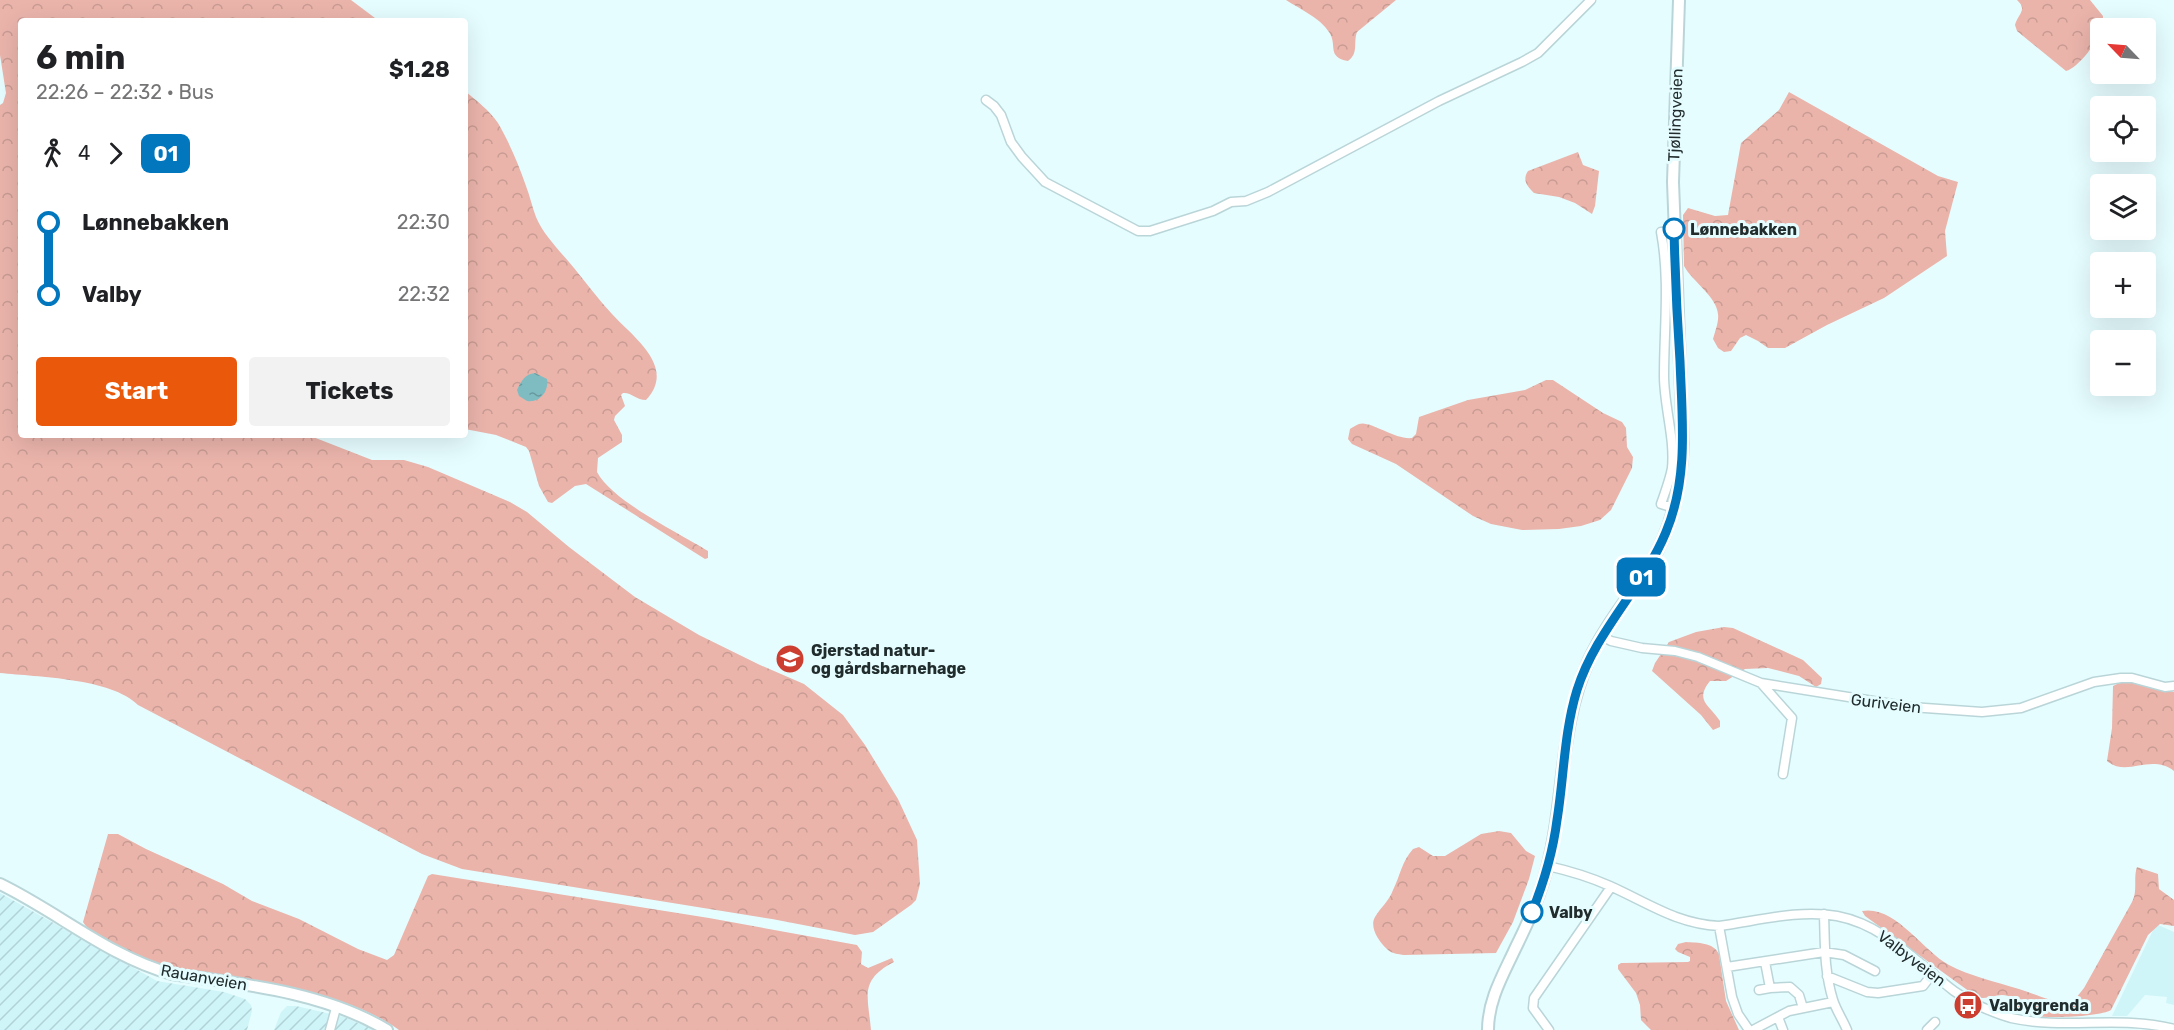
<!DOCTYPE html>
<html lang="en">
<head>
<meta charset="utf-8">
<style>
	body { margin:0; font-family:Rubik,sans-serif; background:#f2f2f2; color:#202124; height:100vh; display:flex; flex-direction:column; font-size:22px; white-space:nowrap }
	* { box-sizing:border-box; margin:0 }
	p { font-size:20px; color:#757577 }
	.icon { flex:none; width:33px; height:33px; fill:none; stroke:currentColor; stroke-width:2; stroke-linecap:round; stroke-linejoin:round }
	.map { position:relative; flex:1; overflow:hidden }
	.details { position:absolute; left:18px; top:18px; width:450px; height:420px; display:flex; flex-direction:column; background:#fff; border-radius:6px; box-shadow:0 6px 24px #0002 }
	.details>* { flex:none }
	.badge { padding:0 12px; border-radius:9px; font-size:21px; line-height:39px }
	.needle { width:39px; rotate:295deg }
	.tools { position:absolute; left:2090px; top:18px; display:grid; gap:12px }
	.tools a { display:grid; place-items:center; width:66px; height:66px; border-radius:6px; background:#fff; box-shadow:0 6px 24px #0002; font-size:30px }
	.map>.badge { position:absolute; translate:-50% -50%; box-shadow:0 0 0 3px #fff }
	.legs { display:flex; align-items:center; gap:9px; height:66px; padding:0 18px; font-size:20px }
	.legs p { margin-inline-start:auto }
	.summary { display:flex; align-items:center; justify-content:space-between; height:102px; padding:0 18px }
	h1 { font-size:33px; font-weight:700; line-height:45px }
	.primary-button { display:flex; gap:12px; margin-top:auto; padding:12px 18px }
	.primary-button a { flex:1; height:69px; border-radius:6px; background:#ea580c; color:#fff; font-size:24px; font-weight:700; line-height:69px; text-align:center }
	.primary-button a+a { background:#f2f2f2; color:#202124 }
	ul { padding:0 18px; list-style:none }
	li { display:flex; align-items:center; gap:21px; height:72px; font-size:22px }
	li i { display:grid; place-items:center; width:9px; height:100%; margin:0 8px; background:currentColor }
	li i::after { content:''; width:15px; height:15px; margin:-8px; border:4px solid; border-radius:50%; background:#fff }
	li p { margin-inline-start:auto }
	li:first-child i { background:linear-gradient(#0000 50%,currentColor 0) }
	li:last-child i { background:linear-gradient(currentColor 50%,#0000 0) }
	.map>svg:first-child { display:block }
	.built { fill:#cff5f9 }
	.industrial { fill:url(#industrial-furrows) }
	.forest { fill:url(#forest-crowns) }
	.water { fill:url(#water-ripples) }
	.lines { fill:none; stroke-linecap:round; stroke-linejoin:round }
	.minor-casing { stroke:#bad5d8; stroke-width:11 }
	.major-casing { stroke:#bad5d8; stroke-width:14 }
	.minor { stroke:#fff; stroke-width:8 }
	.major { stroke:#fff; stroke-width:10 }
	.line-1-casing { stroke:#fff; stroke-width:14 }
	.line-1 { stroke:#0277bd; stroke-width:9 }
	.stop-1-dot { fill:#fff; stroke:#0277bd; stroke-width:3 }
	.labels { text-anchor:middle; stroke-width:6; stroke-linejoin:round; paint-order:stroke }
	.street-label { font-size:16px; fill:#212c2d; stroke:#e6fdff }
	.stop-label { font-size:16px; font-weight:bold; fill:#212c2d; stroke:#e6fdff; text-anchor:start }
	.poi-label { font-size:16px; font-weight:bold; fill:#212c2d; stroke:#e6fdff; text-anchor:start }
</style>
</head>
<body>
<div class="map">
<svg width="2174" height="1030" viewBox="0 0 2174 1030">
	<defs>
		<pattern id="industrial-furrows" width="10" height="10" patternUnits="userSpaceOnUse" patternTransform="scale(1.5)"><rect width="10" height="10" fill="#cff5f9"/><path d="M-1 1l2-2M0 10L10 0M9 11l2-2" fill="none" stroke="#b1d2d6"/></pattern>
		<pattern id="forest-crowns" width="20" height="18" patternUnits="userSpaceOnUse" patternTransform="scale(1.5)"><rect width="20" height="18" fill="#eab4ab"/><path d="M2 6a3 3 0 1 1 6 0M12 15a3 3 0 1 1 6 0" fill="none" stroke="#c89b93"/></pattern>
		<pattern id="water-ripples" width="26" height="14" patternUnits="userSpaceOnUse" patternTransform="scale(1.5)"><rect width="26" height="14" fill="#7ebcc2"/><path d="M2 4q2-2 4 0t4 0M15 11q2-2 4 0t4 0" fill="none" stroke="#67999e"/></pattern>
	</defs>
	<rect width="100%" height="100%" fill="#e6fdff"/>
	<!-- built -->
	<path class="built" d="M2156 924 2174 932V1005L2166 1003 2167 997 2145 995 2127 1016H2112Z"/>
	<!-- industrial -->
	<path class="industrial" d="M0 893 157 981 224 992 245 999 251 1005 252 1011 247 1030H0Z
		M287 1006H296L344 1017 375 1030H274L281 1012Z"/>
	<!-- forest -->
	<path class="forest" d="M0 0H351L379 21H21V435H308L372 460H404L428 467 510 502 527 512 569 547 635 597 699 635 760 665 804 684 843 715 865 745 898 799 917 840 920 884 916 900 911 905 873 932 855 935 772 919 462 869 422 854 138 705C111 678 38 677 0 673V105L3 103 6 93 0 55Z
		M1286 0H1396L1357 32C1353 43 1359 53 1348 61 1326 57 1338 45 1329 32 1320 18 1300 9 1286 0Z
		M2017 0H2090L2103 16V28H2100C2100 40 2078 68 2066 71L2017 31 2015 25C2018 14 2028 10 2017 0Z
		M465 91C477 101 489 110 498 123 509 142 519 165 526 186 530 196 532 207 536 217 544 236 561 252 574 268 587 284 599 300 612 314 633 337 677 367 646 400 636 400 631 392 623 393L621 395 625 406 615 416 614 420 622 435V442L598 458 597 472C612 501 679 533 708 551V558L705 559 586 484 575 486 552 503 548 502 539 486 529 451 526 447 496 435 465 429Z
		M1789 92 1938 176 1958 182 1945 231 1947 256 1884 298 1827 325 1785 348H1768L1758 341 1746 335 1740 338 1731 351 1724 352 1718 348 1713 339C1715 331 1719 322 1718 314 1717 297 1692 281 1684 266L1683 215 1688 208 1715 216 1728 215 1741 143 1779 110Z
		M1578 152 1583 165 1599 171 1595 206 1592 214 1575 203 1559 197 1534 193C1527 186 1522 180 1528 171Z
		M1546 380H1553L1603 413 1622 422 1626 428 1627 447 1633 457 1632 468 1611 510 1600 520 1581 526 1559 529 1522 530 1491 524 1473 516 1396 464 1352 444 1348 439 1350 429C1353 427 1356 425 1359 424 1370 420 1395 440 1412 438L1416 434 1419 417 1468 400 1525 390Z
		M1724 627 1733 628 1803 660 1822 678 1821 684 1816 687 1799 676 1768 668 1745 669 1726 681H1710C1694 701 1710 705 1720 721V727L1713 730 1701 715 1652 671 1655 663 1669 642 1696 632Z
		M2121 682H2130L2174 692V771C2150 753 2127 778 2107 761L2112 728 2113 686Z
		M1499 831 1511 833 1526 851 1535 856 1529 879 1513 922 1496 953 1404 955C1398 954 1392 954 1387 949 1379 942 1369 927 1375 917 1381 907 1389 901 1393 890 1400 876 1402 861 1413 849L1419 847 1433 856H1445L1481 834Z
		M108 834H118L146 849 223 884 252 901 299 919 358 949 387 960 394 955 428 876 432 874 709 918 857 945 862 952 861 964 868 968 892 958 894 962C859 980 868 996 871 1030H399C365 1005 308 990 266 982 235 977 202 976 171 968 149 963 129 952 109 941 100 936 88 931 83 922Z
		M2137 867 2158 874 2159 889 2174 900V926L2160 924 2148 935 2111 1010C2101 1017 2035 1020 2024 1013 2017 1009 2016 999 2008 996 1997 992 1988 1001 1977 997L1865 916 1862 911C1895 905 1922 950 1949 965 1970 976 1996 982 2019 989 2035 994 2051 1002 2068 1003L2076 998 2084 988 2132 902C2138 891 2133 878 2137 867Z
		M1686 942C1698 943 1713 942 1719 954L1726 1001 1739 1030H1651L1641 1020 1640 1005 1636 993 1618 969V965L1621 963 1688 962 1690 961V957L1678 952 1675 949 1678 944Z"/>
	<!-- water -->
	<path class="water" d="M535 373 547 379C549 391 540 403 527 401L519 396 517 390C521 381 525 374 535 373Z"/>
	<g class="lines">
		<!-- minor casing -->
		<g class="minor-casing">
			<path id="minor" d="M986 100 994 106 1001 115 1011 142 1022 157 1045 182 1138 231H1150L1213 211 1231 202 1246 201 1268 192 1439 101 1522 62 1538 53 1591 0
				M1674 231 1661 232C1670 280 1664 328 1664 376 1664 406 1675 438 1672 468 1670 480 1665 492 1661 504L1674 508
				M1602 636 1611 641 1642 648 1675 651 1698 657 1761 683 1911 707 1982 712 2021 708 2094 682 2121 678H2132L2165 687 2174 686
				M1761 683 1792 718 1783 774
				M1548 866C1570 871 1590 877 1610 886 1648 903 1677 924 1719 926 1757 921 1799 909 1837 916 1885 925 1917 963 1954 991 1972 1004 1991 1012 2011 1018 2065 1030 2120 1015 2174 1029
				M1824 914C1825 944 1824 971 1833 1000 1836 1010 1843 1020 1847 1030
				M1719 926 1732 997 1738 1014 1749 1030
				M1727 967 1824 952 1844 955 1875 971
				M1827 976 1867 992 1878 993 1923 986 1933 973
				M1770 988 1790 987 1799 995 1803 1008
				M1759 990 1770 988 1765 962
				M1778 1017 1783 1030
				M330 1030 336 1008
				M1549 1030 1533 1008 1534 998 1611 887
				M1753 1030 1789 1011 1833 1002
				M1927 1030 1935 1022"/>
		</g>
		<!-- major casing -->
		<g class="major-casing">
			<path id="major" d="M0 884C58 912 109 957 172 974 243 984 324 992 387 1030
				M1488 1030C1488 1000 1503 975 1515 949 1526 927 1536 905 1543 882 1566 810 1557 729 1589 660 1605 625 1630 596 1650 564 1673 526 1681 487 1683 443L1673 182 1679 0"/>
		</g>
		<!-- minor -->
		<use href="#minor" class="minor"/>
		<!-- major -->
		<use href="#major" class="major"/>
	</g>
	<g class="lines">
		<!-- line-1 casing -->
		<g class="line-1-casing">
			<path id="line-1" d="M1532 912C1544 882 1553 852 1557 820 1564 777 1564 732 1577 690 1596 630 1643 588 1666 532 1689 477 1682 418 1680 361 1677 317 1675 273 1674 229"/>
		</g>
		<!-- line-1 -->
		<use href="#line-1" class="line-1"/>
	</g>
	<!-- icons -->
	<defs>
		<g id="school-disc" transform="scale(1.5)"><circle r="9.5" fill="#cb3e30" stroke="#e6fdff"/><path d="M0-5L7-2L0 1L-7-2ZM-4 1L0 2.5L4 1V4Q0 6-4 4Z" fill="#fff"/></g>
		<g id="bus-disc" transform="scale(1.5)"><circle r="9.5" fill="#cb3e30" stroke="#e6fdff"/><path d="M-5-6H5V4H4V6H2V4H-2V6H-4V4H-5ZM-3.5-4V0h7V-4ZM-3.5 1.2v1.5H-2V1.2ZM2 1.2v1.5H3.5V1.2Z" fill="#fff"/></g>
	</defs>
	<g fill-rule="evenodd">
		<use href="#school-disc" x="790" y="659"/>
		<use href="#bus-disc" x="1968" y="1005"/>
	</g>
	<!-- markers -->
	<g class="stop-1-dot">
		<circle cx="1674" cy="229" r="10"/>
		<circle cx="1532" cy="912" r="10"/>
	</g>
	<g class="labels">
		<!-- street labels -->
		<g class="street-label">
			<text transform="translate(1675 115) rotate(-88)" y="6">Tjøllingveien</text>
			<text transform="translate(1886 703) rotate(7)" y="6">Guriveien</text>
			<text transform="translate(1912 958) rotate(37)" y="6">Valbyveien</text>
			<text transform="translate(204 977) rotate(10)" y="6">Rauanveien</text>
		</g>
		<!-- stop labels -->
		<g class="stop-label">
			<text x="1690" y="235">Lønnebakken</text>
			<text x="1549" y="918">Valby</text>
		</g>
		<!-- poi labels -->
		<g class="poi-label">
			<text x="811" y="656">Gjerstad natur-<tspan x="811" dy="18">og gårdsbarnehage</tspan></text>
			<text x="1989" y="1011">Valbygrenda</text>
		</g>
	</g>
</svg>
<div class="tools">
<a><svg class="needle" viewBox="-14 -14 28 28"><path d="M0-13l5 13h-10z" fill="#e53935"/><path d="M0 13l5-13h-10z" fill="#757577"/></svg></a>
<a><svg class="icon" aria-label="locate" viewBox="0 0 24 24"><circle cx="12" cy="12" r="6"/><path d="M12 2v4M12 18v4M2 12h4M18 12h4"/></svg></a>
<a><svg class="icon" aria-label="layers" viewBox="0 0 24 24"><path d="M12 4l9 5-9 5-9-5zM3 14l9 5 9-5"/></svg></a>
<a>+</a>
<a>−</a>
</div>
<b class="badge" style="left:1641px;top:577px;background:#0277bd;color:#fff">01</b>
<section class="details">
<div class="summary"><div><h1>6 min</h1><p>22:26 – 22:32 · Bus</p></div><b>$1.28</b></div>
<div class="legs"><svg class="icon" aria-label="walk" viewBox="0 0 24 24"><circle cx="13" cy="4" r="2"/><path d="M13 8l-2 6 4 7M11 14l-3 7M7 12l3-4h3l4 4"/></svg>4<svg class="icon" aria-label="forward" viewBox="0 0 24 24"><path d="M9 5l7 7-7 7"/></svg><b class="badge" style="background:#0277bd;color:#fff">01</b></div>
<ul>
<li><i style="color:#0277bd"></i><b>Lønnebakken</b><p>22:30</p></li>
<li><i style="color:#0277bd"></i><b>Valby</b><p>22:32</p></li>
</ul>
<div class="primary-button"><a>Start</a><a>Tickets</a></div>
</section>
</div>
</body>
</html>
